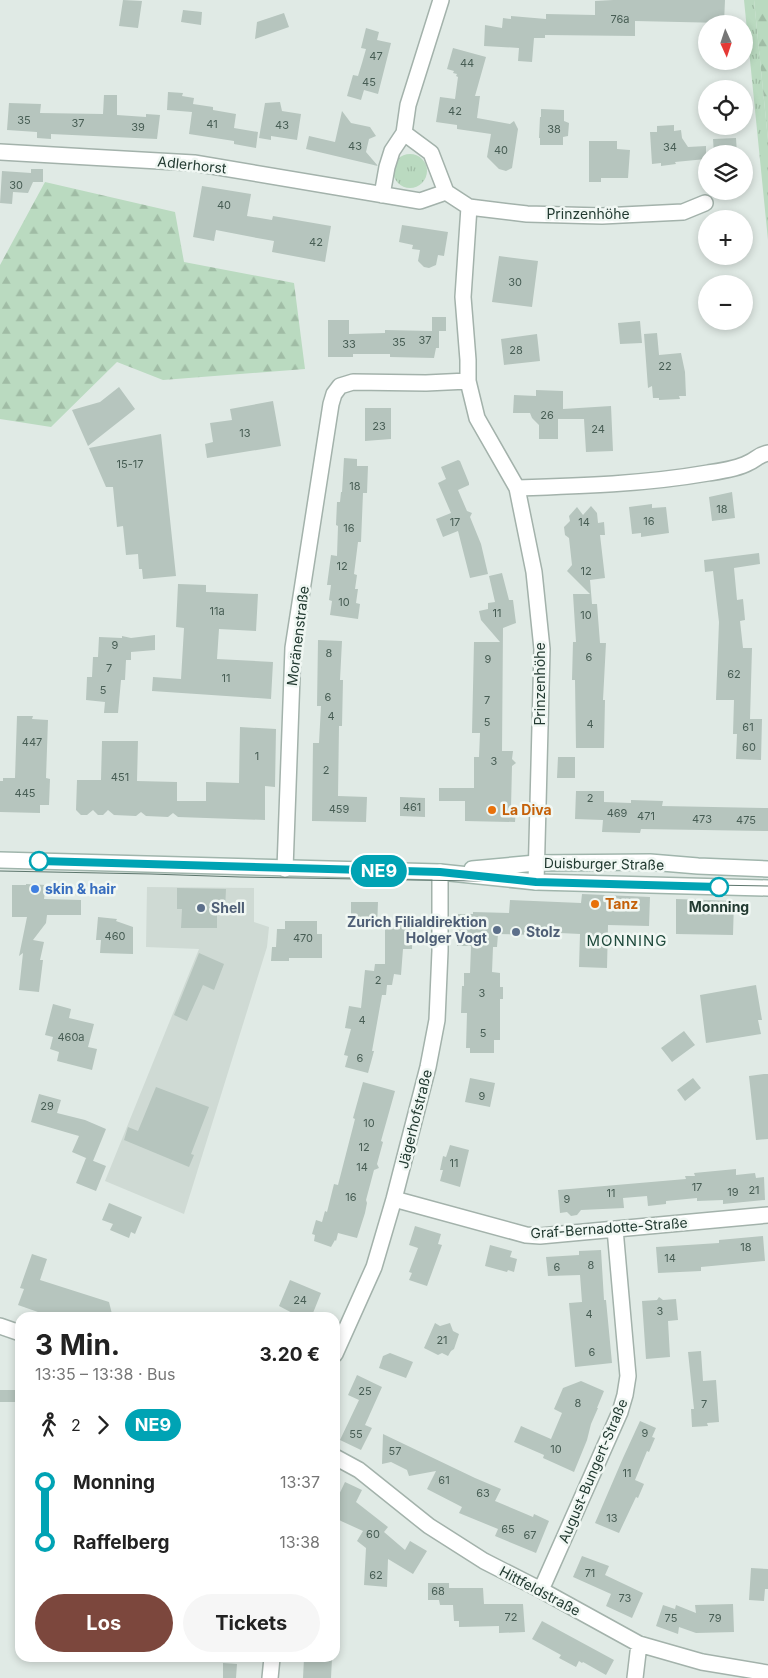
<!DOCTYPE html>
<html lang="de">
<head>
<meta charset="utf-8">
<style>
	body { margin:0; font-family:Inter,sans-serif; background:#f6f6f6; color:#222; height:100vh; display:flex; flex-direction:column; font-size:19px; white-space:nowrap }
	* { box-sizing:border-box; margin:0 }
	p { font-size:16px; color:#767676 }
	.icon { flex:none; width:28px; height:28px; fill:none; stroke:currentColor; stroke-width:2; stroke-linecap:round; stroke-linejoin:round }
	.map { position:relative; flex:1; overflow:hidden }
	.drawer { position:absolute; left:15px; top:1312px; width:325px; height:350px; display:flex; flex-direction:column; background:#fff; border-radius:15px; box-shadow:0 2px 8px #0003 }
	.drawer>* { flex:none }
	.badge { padding:0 10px; border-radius:16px; font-size:18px; line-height:32px }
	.needle { width:32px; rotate:177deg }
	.buttons { position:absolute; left:698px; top:15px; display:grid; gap:10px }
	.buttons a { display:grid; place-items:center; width:55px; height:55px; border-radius:50%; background:#fff; box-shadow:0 2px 8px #0003; font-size:25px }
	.map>.badge { position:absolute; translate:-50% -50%; box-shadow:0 0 0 2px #fff }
	.legs { display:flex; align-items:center; gap:8px; height:55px; padding:0 20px; font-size:16px }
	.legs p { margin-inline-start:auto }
	.headline { display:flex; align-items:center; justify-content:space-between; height:85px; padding:0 20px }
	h1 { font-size:28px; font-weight:700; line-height:38px }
	.button { display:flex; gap:10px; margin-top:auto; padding:10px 20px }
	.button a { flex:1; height:58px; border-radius:30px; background:#7c473d; color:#fff; font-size:20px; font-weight:700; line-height:58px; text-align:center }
	.button a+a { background:#f6f6f6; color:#222 }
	ul { padding:0 20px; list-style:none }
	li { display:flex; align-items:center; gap:18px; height:60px; font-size:19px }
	li i { display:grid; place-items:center; width:8px; height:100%; margin:0 6px; background:currentColor }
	li i::after { content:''; width:12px; height:12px; margin:-6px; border:4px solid; border-radius:50%; background:#fff }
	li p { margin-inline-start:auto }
	li:first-child i { background:linear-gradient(#0000 50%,currentColor 0) }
	li:last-child i { background:linear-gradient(currentColor 50%,#0000 0) }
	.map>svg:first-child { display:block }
	.built { fill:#cfdad4 }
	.grass { fill:url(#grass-tufts) }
	.forest { fill:url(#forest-firs) }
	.building { fill:#b6c5be }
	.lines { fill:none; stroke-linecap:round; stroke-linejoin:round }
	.street-casing { stroke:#a3b2ab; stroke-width:18 }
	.secondary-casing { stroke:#a0b5ac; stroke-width:18 }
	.street { stroke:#fff; stroke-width:15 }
	.secondary { stroke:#fff; stroke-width:15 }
	.tram { stroke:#5c756c; stroke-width:1 }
	.line-1-casing { stroke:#fff; stroke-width:11 }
	.line-1 { stroke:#00a3b4; stroke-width:8 }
	.food-dot { fill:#e8710a; stroke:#f0f7f3; stroke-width:2 }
	.stop-1-dot { fill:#fff; stroke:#00a3b4; stroke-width:2.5 }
	.shop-dot { fill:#3f7fe0; stroke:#f0f7f3; stroke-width:2 }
	.service-dot { fill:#5c6f8a; stroke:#f0f7f3; stroke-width:2 }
	.labels { text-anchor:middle; stroke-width:5; stroke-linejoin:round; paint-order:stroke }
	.number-label { font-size:11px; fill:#475d54 }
	.street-label { font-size:14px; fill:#223a31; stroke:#f0f7f3 }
	.food-label { font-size:14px; font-weight:bold; fill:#c56008; stroke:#f0f7f3; text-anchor:start }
	.shop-label { font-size:14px; font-weight:bold; fill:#366cbe; stroke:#f0f7f3; text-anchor:start }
	.stop-label { font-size:14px; font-weight:bold; fill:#223a31; stroke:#f0f7f3 }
	.service-label { font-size:14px; font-weight:bold; fill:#4e5e75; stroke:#f0f7f3; text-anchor:start }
	.neighbourhood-label { font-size:15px; letter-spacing:1px; fill:#1f4a3c; stroke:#f0f7f3 }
</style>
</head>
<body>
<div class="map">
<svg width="768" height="1678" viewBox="0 0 768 1678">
	<defs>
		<pattern id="grass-tufts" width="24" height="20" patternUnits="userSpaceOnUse" patternTransform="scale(1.25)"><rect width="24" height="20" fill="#badac0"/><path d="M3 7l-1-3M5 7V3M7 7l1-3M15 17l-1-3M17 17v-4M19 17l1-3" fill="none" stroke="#a0bca5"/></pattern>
		<pattern id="forest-firs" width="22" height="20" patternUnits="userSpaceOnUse" patternTransform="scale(1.25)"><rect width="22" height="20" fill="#badac0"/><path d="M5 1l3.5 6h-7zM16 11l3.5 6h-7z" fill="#a0bca5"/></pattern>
	</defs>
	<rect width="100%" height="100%" fill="#e0eae5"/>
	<!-- built -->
	<path class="built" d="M147 887 254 888V922L269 927 267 947 184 1214 105 1181 199 949 146 947Z"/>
	<!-- grass -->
	<path class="grass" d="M744 0H754L768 140V240Z
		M393 171a17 17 0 1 1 34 0a17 17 0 1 1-34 0Z"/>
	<!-- forest -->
	<path class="forest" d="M754 0H768V140Z
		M45 182 175 212 184 262 294 283 305 369 163 380 117 362 51 427 0 419V265Z"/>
	<!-- building -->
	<path class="building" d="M123 0 142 1 138 28 119 26Z
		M613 0H725L724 23 635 21V36L545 35V38H534L532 62 518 61 519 48 484 46 485 25 502 28 503 18 511 19V16L546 19V14L595 15V1Z
		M183 10 202 12 201 25 181 22Z
		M284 13 289 27 255 39 257 22Z
		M366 28 379 32 377 40 391 43 378 94 364 90 361 100 347 96 353 75 358 76 362 63 366 49 361 48Z
		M453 48 486 57 475 96H480L477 118 510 124 514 121 518 129 512 168 506 171 499 169 487 157 491 134 457 129V125L436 122 440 97 455 99 458 77 456 76 457 74 453 73 454 71 447 69Z
		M168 92 183 93 182 96 194 98 193 104 213 107V110L236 114 234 128 258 132 256 148 234 144V141L189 134 192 112 167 110Z
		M104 95H117V115L146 117V114L160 115 157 139 51 134V139L37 138V132L7 130 9 103 41 104 40 113 103 114Z
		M280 102 282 111 301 114 297 140 271 136V140L259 138 265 103Z
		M541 109 564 110V121L569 123 568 136 563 137V145H540V138H539L540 117H541Z
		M342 111 351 123 370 127 376 136 369 139 366 152 378 166 306 149 309 136 335 142Z
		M674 125V131L681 130 682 138 688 147 706 146V159L675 162 676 164 661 166V163L652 164 650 132H657V126Z
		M736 138 737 154H714L713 139Z
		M589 141H617V149L630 150 628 178H601V182H589Z
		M31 169H43V182H33L28 193 13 192 12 204 0 203 2 171 31 173Z
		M202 186 251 194 247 216 272 220 273 216 331 226 325 262 272 252 274 241 257 238 216 230 214 241 193 237Z
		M402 225 448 232 444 256 438 255 436 265 429 268 424 267 418 261 420 250 412 249 413 245 399 242Z
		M499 256 538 261 532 307 492 302Z
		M432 317H446V331H439V348H436L434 358 390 357V354H353V357H328V320H349V334L385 333V330L432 331Z
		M640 321 642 343 620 344 618 323Z
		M657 333 659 355 681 353 685 372 686 396H679L680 399 659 400V398H653L652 386 648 388 644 334Z
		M537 334 540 361 504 365 501 339Z
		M119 387 135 409 88 446 72 410 100 402Z
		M536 390 563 391V409L611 406 613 451 586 452 584 419H558V439H539V425L532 418 530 413H513L514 395 536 396Z
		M273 401 281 446 207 458 205 444 213 442 210 423 232 420 230 409Z
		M365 408H391V439L365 441Z
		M161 434 176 576 143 579 142 569H139L138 554 126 555 123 526 117 527 113 487H106L89 448Z
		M344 458 357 459V466H368L367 493H363L361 542H358L354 574 357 575 355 589H358L356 603 360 604 358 619 330 615 332 601 329 600 331 585H327L331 555 337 556 338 526 336 525 337 502H340L341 492H342Z
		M458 460 460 461 469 483V485L458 490 467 511 472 513 470 517 481 544 488 574 470 578 458 531 443 537 436 519 451 513 438 483 446 479 441 467Z
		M732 492 735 518 712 521 709 497Z
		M652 504V508L666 507 669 533 641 537V533L632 534 629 507Z
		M591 506 597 513 598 523 604 522 605 535H600L605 578 590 580 592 604H597L600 643H606L603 700H605L604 748H576L575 680H572L573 642H576L573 594H590L567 571 572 565 569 538 565 535 564 527 570 521 569 516 577 507 583 515Z
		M759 553 760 564 734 568 737 600 743 599 744 609 745 620 740 621 743 648H752L750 719H762L761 760 736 759 737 734H733L734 700H716L719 622 713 571 705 572 704 560Z
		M502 573 509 600H513L516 623 503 628 502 751H513L512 759 516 763 512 766 511 808H516L515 822 465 821V801H439V788H474V757H479L480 733H472L474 642H500L481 620 479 611 488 609V603L495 602 489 576Z
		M178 584 206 585V592L258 594 256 631 219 629 217 659 273 662 271 699 152 691 153 677 181 679 184 628 176 627Z
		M155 635V650L131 652V660H126L125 680H121L118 713H104L105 702 86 700 87 677H92L93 657H98L99 637 122 638V636L131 638Z
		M318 640 342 641 340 680H343L342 726H339L338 796 367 797 366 822 312 821 313 743H319L321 706H317Z
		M17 716H33L32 719 48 720 46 778 50 779 49 805H40V813L0 812V781H3V778H15Z
		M240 727 276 729 275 787 265 786V820L178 817 173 813 168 817 146 816 141 812 136 816 114 815 108 810 103 815H98L93 810 87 815H81L76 810 77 780H101L102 741H138L137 781 177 782V801H206V782L239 783Z
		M558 757H575V778H557Z
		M576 791H604V802L631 803V800L663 801 662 806 768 808V831L641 829 640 833 602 832 603 820 575 819Z
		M400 797 425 798V817L400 816Z
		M26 884 46 885 44 899 81 900V915H47L46 923 33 940 44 942 40 960H43L39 992 19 990 23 953 19 956 27 917H12V885H26Z
		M177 888 226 889 225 910H217V928H181L182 909H177Z
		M582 894 650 897 649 926 608 925 607 968 579 967 580 934 540 932V935L498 934 497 947H493L492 972 500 973V987H503V999H500V1040H494V1053H470V1048H466L467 1013H461L462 986H464V973H470L471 946H457L458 914H473V912L509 913 510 900 581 903Z
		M676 899 734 901 733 935 676 934Z
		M351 902H378L377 928 360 927V922H351Z
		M98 917 117 919 116 921 133 927V954L100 953 101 940H96Z
		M285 921H317V934H322V958H289V961H271L272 947H276L277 929H285Z
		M413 921 412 949H403L401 975 394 974 392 985H387L386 995H382L372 1051H374L368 1073 345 1067 348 1056 344 1055 351 1029 345 1028 349 1006 361 1008 365 970 374 971 375 964H385V922Z
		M199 953 224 964 214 990 203 985 187 1021 174 1015Z
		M756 985 762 1020H758L761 1034 706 1043 700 995Z
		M53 1004 71 1009 69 1018 94 1024 88 1047 97 1049 92 1070 57 1061 59 1052 50 1049 53 1037 45 1035Z
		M684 1031 695 1045 672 1062 661 1048Z
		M764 1074H768V1139L756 1140 749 1076Z
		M470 1078 495 1083 490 1107 465 1102Z
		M693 1078 701 1088 685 1101 677 1090Z
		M363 1082 395 1091 381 1141 383 1142 377 1164 379 1168 374 1170 366 1200 367 1203 365 1213 357 1238 338 1233 336 1241 335 1240 331 1247 314 1241 315 1235 312 1234 316 1220 322 1222 325 1211 327 1212 334 1184 338 1185 355 1119 353 1118Z
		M156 1087 209 1107 191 1154 194 1155 189 1167 124 1140 128 1127 138 1131Z
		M39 1094 61 1100 57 1113 85 1120 106 1129 93 1161 72 1152 79 1136 31 1122Z
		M450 1145 469 1150 460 1187 440 1181 443 1170H440L443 1156 446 1157Z
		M86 1158 106 1166 96 1191 76 1183Z
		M736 1169V1175L755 1173 756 1178 764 1177 765 1200 723 1204V1200L697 1201V1198L666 1201V1204L648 1206 647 1196 623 1198 624 1208 581 1210 577 1215 571 1216 567 1212 560 1213 558 1190 686 1179 685 1176H695L694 1173Z
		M109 1203 142 1217 135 1234 131 1232 129 1238 110 1230 113 1224 102 1220Z
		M415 1226 441 1234 438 1244 442 1245 427 1286 409 1280 412 1273 409 1272 418 1248 409 1245Z
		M763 1236 765 1261 701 1267V1271L658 1273 656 1247 719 1243V1240Z
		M490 1245 512 1251 510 1257 517 1259 514 1272 508 1270 507 1272 485 1266Z
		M601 1250 604 1300H606L612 1363 575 1367 569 1303 582 1302 580 1275 548 1276 546 1257 579 1255V1251Z
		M32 1254 47 1259 40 1280 109 1302 113 1318H55L18 1305 24 1289 20 1288Z
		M290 1280 321 1293 311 1318H302L279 1306Z
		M659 1297 663 1300 676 1299 678 1320 668 1321 670 1357 646 1359 642 1301 657 1300Z
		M435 1323 440 1326 450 1323 453 1331 459 1334 454 1349 451 1351 448 1356 442 1353 438 1355 424 1348Z
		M701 1351 703 1381 716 1380 719 1422 707 1423 708 1426 692 1427 691 1409H694L688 1352Z
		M390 1353 413 1362 406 1378 379 1368 383 1356Z
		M357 1375 382 1387 365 1425 372 1428 361 1450 340 1440 359 1400 348 1395Z
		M581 1381 604 1391 597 1408H598L591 1424 587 1440 574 1472 543 1458 544 1455 514 1442 521 1426 551 1439 562 1413 554 1409 563 1388Z
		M0 1390H16V1402H0Z
		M640 1421 656 1428 652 1437 655 1438 649 1452 647 1451 635 1480 644 1484 638 1498 636 1497 619 1533 595 1523 623 1458Z
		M383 1434 475 1478 501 1489 495 1501 533 1517 534 1514 549 1521 536 1553 495 1536 498 1529 459 1513 462 1507 427 1489 436 1471 409 1476 407 1470 391 1462 382 1464Z
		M345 1482 362 1490 356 1502 388 1527 384 1532 405 1550 410 1541 427 1551 413 1574 388 1559 387 1587 364 1585 366 1548 357 1541 363 1531 341 1521 335 1517V1503Z
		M582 1556 609 1566 605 1575 643 1593 632 1618 606 1606 611 1594 573 1577Z
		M751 1568 768 1569V1589H765L764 1601 749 1600Z
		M428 1583H449V1588H483L484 1604H523L525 1632 499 1633V1626L459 1627V1621H454L453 1605H440L439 1600H428Z
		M733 1604 734 1632 696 1633 679 1627 678 1634 656 1626 663 1605 675 1609 676 1605 696 1613 695 1605Z
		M542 1621 614 1660 606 1675 583 1662 582 1663 579 1661 576 1667 559 1658 561 1655 532 1639Z
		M304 1658H332L331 1678H303Z
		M223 1663 237 1664 236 1678H223Z"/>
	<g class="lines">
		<!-- street casing -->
		<g class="street-casing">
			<path id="street" d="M441 0 408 105 404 133 431 153 446 192 469 207 463 297 468 360V381L477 418 517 488 534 572 542 649 536 882
				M0 152 194 163 420 201 446 192
				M382 195 387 167 392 151 404 133
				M469 207 527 214 602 216 683 212 705 203
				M517 488C581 486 645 484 708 473 721 471 737 469 748 463 757 459 758 455 768 453
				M285 869 293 648 331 404 334 394 340 386 353 382 426 383 468 381
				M394 1199 526 1235 540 1236 768 1215
				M0 1326 20 1333
				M335 1354 374 1267 394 1199 428 1067 437 1020 440 951V872
				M335 1457 359 1470 429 1526 484 1561 541 1590 639 1644 702 1662 768 1673
				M541 1590 620 1412 625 1395 628 1376 615 1229
				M270 1678 272 1658
				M635 1678 639 1644"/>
		</g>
		<!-- secondary casing -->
		<g class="secondary-casing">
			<path id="secondary" d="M0 860 440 872 536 882 768 888
				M472 869 536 863 650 862 698 866 768 869"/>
		</g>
		<!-- street -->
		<use href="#street" class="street"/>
		<!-- secondary -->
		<use href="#secondary" class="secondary"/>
		<!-- tram -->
		<path class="tram" d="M191 868 428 873
			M0 871 151 874 240 877 768 886"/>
	</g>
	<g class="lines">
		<!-- line-1 casing -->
		<g class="line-1-casing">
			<path id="line-1" d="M39 861 440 872 536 882 719 887"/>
		</g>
		<!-- line-1 -->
		<use href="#line-1" class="line-1"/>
	</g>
	<!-- markers -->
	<g class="food-dot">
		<circle cx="492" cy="810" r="5"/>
		<circle cx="595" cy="904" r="5"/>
	</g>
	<g class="stop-1-dot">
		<circle cx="39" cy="861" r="9"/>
		<circle cx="719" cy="887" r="9"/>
	</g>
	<circle class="shop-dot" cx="35" cy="889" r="5"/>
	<g class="service-dot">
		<circle cx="201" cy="908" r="5"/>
		<circle cx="497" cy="930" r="5"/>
		<circle cx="516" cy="932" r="5"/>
	</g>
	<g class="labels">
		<!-- number labels -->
		<g class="number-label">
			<text x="620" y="23">76a</text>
			<text x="376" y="60">47</text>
			<text x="467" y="67">44</text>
			<text x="369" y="86">45</text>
			<text x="455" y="115">42</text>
			<text x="24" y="124">35</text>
			<text x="78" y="127">37</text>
			<text x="212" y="128">41</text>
			<text x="282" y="129">43</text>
			<text x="138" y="131">39</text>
			<text x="554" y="133">38</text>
			<text x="355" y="150">43</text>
			<text x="670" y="151">34</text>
			<text x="501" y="154">40</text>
			<text x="16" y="189">30</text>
			<text x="224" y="209">40</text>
			<text x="316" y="246">42</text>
			<text x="515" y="286">30</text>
			<text x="425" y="344">37</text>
			<text x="399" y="346">35</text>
			<text x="349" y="348">33</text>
			<text x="516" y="354">28</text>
			<text x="665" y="370">22</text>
			<text x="547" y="419">26</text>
			<text x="379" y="430">23</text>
			<text x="598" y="433">24</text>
			<text x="245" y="437">13</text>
			<text x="130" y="468">15-17</text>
			<text x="355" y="490">18</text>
			<text x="722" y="513">18</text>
			<text x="649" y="525">16</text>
			<text x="455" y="526">17</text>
			<text x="584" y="526">14</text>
			<text x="349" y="532">16</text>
			<text x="342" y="570">12</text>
			<text x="586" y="575">12</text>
			<text x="344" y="606">10</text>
			<text x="217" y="615">11a</text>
			<text x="497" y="617">11</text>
			<text x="586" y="619">10</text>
			<text x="115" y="649">9</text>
			<text x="329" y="657">8</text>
			<text x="589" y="661">6</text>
			<text x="488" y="663">9</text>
			<text x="109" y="672">7</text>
			<text x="734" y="678">62</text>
			<text x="226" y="682">11</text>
			<text x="103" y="694">5</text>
			<text x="328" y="701">6</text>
			<text x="487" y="704">7</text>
			<text x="331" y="720">4</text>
			<text x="487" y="726">5</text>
			<text x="590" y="728">4</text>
			<text x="748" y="731">61</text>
			<text x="32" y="746">447</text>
			<text x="749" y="751">60</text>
			<text x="257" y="760">1</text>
			<text x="494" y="765">3</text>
			<text x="326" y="774">2</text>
			<text x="120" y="781">451</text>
			<text x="25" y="797">445</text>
			<text x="590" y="802">2</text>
			<text x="412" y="811">461</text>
			<text x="339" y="813">459</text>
			<text x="617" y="817">469</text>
			<text x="646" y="820">471</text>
			<text x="702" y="823">473</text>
			<text x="746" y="824">475</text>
			<text x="115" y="940">460</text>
			<text x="303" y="942">470</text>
			<text x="378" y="984">2</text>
			<text x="482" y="997">3</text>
			<text x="362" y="1024">4</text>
			<text x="483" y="1037">5</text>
			<text x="71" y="1041">460a</text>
			<text x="360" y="1062">6</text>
			<text x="482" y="1100">9</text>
			<text x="47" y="1110">29</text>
			<text x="369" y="1127">10</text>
			<text x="364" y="1151">12</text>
			<text x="454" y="1167">11</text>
			<text x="362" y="1171">14</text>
			<text x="697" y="1191">17</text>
			<text x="754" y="1194">21</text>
			<text x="733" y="1196">19</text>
			<text x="611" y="1197">11</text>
			<text x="351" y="1201">16</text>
			<text x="567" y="1203">9</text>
			<text x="746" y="1251">18</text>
			<text x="670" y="1262">14</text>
			<text x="591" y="1269">8</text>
			<text x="557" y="1271">6</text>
			<text x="300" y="1304">24</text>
			<text x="660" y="1315">3</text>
			<text x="589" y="1318">4</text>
			<text x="442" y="1344">21</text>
			<text x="592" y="1356">6</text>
			<text x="365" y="1395">25</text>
			<text x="578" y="1407">8</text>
			<text x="704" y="1408">7</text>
			<text x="645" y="1437">9</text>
			<text x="356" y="1438">55</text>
			<text x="556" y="1453">10</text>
			<text x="395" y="1455">57</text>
			<text x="627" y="1477">11</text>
			<text x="444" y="1484">61</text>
			<text x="483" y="1497">63</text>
			<text x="612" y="1522">13</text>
			<text x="508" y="1533">65</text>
			<text x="373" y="1538">60</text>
			<text x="530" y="1539">67</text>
			<text x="590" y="1577">71</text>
			<text x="376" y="1579">62</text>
			<text x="438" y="1595">68</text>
			<text x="625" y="1602">73</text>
			<text x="511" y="1621">72</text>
			<text x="671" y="1622">75</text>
			<text x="715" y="1622">79</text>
		</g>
		<!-- street labels -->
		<g class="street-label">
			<text transform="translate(192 165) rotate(6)" y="5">Adlerhorst</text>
			<text x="588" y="219">Prinzenhöhe</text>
			<text transform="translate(298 636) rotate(-83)" y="5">Moränenstraße</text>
			<text transform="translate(540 684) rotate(-90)" y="5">Prinzenhöhe</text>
			<text transform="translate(604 864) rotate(1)" y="5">Duisburger Straße</text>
			<text transform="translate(415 1119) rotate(-76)" y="5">Jägerhofstraße</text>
			<text transform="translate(609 1228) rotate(-4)" y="5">Graf-Bernadotte-Straße</text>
			<text transform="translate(593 1471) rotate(-67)" y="5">August-Bungert-Straße</text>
			<text transform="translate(540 1591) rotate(28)" y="5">Hittfeldstraße</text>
		</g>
		<!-- food labels -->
		<g class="food-label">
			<text x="502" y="815">La Diva</text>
			<text x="605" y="909">Tanz</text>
		</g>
		<!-- shop labels -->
		<g class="shop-label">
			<text x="45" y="894">skin &amp; hair</text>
		</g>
		<!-- stop labels -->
		<g class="stop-label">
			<text x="719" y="912">Monning</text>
		</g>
		<!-- service labels -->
		<g class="service-label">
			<text x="211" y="913">Shell</text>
			<text x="487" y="927" text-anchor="end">Zurich Filialdirektion<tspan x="487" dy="16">Holger Vogt</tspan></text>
			<text x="526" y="937">Stolz</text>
		</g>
		<!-- neighbourhood labels -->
		<g class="neighbourhood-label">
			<text x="627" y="946">MONNING</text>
		</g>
	</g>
</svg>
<div class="buttons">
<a><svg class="needle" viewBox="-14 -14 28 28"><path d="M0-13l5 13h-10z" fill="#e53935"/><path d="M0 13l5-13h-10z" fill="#767676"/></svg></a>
<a><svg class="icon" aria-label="locate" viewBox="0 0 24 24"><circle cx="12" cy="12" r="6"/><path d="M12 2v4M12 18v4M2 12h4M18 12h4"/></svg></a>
<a><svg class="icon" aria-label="layers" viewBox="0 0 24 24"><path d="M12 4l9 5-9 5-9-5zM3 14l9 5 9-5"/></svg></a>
<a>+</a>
<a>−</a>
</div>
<b class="badge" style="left:379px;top:871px;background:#00a3b4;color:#fff">NE9</b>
<section class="drawer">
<div class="headline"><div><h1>3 Min.</h1><p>13:35 – 13:38 · Bus</p></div><b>3.20 €</b></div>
<div class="legs"><svg class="icon" aria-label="walk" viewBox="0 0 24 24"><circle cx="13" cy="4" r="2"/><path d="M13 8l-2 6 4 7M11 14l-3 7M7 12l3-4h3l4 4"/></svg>2<svg class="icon" aria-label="forward" viewBox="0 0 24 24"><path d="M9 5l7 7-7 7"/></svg><b class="badge" style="background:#00a3b4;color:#fff">NE9</b></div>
<ul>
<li><i style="color:#00a3b4"></i><b>Monning</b><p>13:37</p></li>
<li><i style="color:#00a3b4"></i><b>Raffelberg</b><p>13:38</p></li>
</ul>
<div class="button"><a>Los</a><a>Tickets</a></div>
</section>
</div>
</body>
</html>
